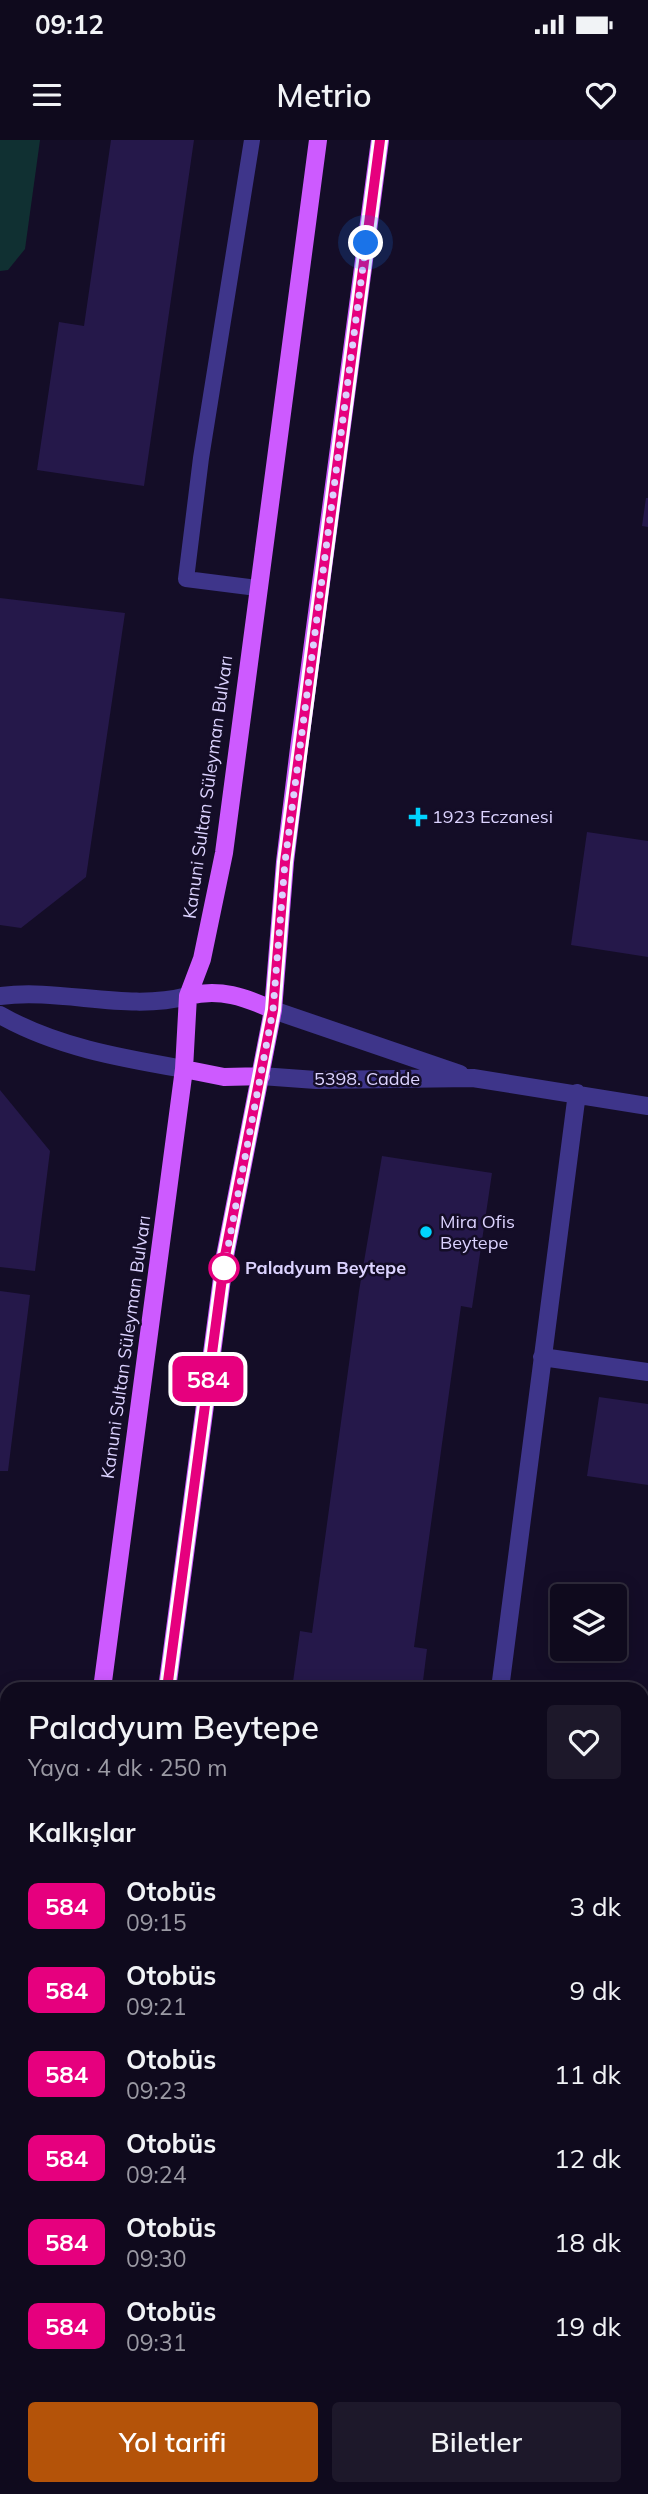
<!DOCTYPE html>
<html lang="tr">
<head>
<meta charset="utf-8">
<style>
	body { margin:0; font-family:Mulish,sans-serif; background:#1d182a; color:#f1f3f6; height:100vh; display:flex; flex-direction:column; font-size:26px; white-space:nowrap }
	* { box-sizing:border-box; margin:0 }
	p { font-size:23px; color:#9b9aa4 }
	.icon { flex:none; width:38px; height:38px; fill:none; stroke:currentColor; stroke-width:2; stroke-linecap:round; stroke-linejoin:round }
	.map { position:relative; flex:1; overflow:hidden }
	.sheet { position:absolute; left:0px; top:1542px; width:649px; height:814px; display:flex; flex-direction:column; background:#0f0a1d; border-radius:21px 21px 0 0; box-shadow:0 4px 18px #0003,0 0 0 2px #2f2b3b }
	.sheet>* { flex:none }
	.badge { padding:0 14px; border-radius:10px; font-size:24px; line-height:46px }
	.controls { position:absolute; left:550px; top:1444px; display:grid; gap:14px }
	.controls a { display:grid; place-items:center; width:77px; height:77px; border-radius:7px; background:#0f0a1d; box-shadow:0 4px 18px #0003,0 0 0 2px #2f2b3b; font-size:35px }
	.you { position:absolute; width:35px; height:35px; margin:-18px; border:5px solid #fff; border-radius:50%; background:#1a73e8; box-shadow:0 0 0 10px #1a73e833 }
	.map>.badge { position:absolute; translate:-50% -50%; box-shadow:0 0 0 4px #fff }
	h2 { padding:0 28px; font-size:26px; line-height:63px }
	.round { display:grid; place-items:center; flex:none; width:74px; height:74px; border-radius:7px; background:#1d182a }
	.summary { display:flex; align-items:center; justify-content:space-between; height:119px; padding:0 28px }
	h1 { font-size:33px; font-weight:600; line-height:52px }
	.action { display:flex; gap:14px; margin-top:auto; padding:14px 28px }
	.action a { flex:1; height:80px; border-radius:7px; background:#b45309; color:#fff; font-size:28px; font-weight:600; line-height:80px; text-align:center }
	.action a+a { background:#1d182a; color:#f1f3f6 }
	ul { padding:0; list-style:none }
	li { display:flex; align-items:center; gap:21px; height:84px; padding:0 28px }
	li div { flex:1 }
	li b { display:block; font-size:26px }
	li em { font-style:normal }
	li .badge { min-width:77px; font-weight:700; text-align:center }
	.status { display:flex; justify-content:space-between; align-items:center; height:49px; padding:0 35px; background:#0f0a1d; direction:ltr }
	.status svg { height:19px; fill:currentColor }
	header { display:flex; justify-content:space-between; align-items:center; height:91px; padding:0 28px; background:#0f0a1d; font-size:32px; font-weight:600 }
	.map>svg:first-child { display:block }
	.green { fill:#103032 }
	.building { fill:#25184a }
	.lines { fill:none; stroke-linecap:round; stroke-linejoin:round }
	.service { stroke:#3e358a; stroke-width:16 }
	.minor { stroke:#3e358a; stroke-width:18 }
	.tertiary { stroke:#3e358a; stroke-width:18 }
	.primary { stroke:#cd5aff; stroke-width:18 }
	.line-casing { stroke:#fff; stroke-width:16 }
	.line { stroke:#e6007e; stroke-width:10 }
	.walk { stroke:#dcd3ff; stroke-width:7; stroke-dasharray:0 12.6 }
	.poi-dot { fill:#00d3fe; stroke:#140d27; stroke-width:2.5 }
	.stop-dot { fill:#fff; stroke:#e6007e; stroke-width:3.5 }
	.labels { text-anchor:middle; stroke-width:5; stroke-linejoin:round; paint-order:stroke }
	.street-label { font-size:18px; fill:#dcd3ff; stroke:#140d27 }
	.poi-label { font-size:18px; fill:#dcd3ff; stroke:#140d27; text-anchor:start }
	.stop-label { font-size:18px; font-weight:bold; fill:#dcd3ff; stroke:#140d27; text-anchor:start }
</style>
</head>
<body>
<div class="status"><b>09:12</b><svg viewBox="0 0 49 12"><path d="M0 12V9h3v3zM5 12V6h3v6zM10 12V3h3v9zM15 12V0h3v12zM26 1h20v11H26zM47 4h2v5h-2z"/></svg></div>
<header><svg class="icon" aria-label="menu" viewBox="0 0 24 24"><path d="M4 6h16M4 12h16M4 18h16"/></svg>Metrio<svg class="icon" aria-label="heart" viewBox="0 0 24 24"><path d="M12 20l-8-8c-3-5 5-10 8-4 3-6 11-1 8 4z"/></svg></header>
<div class="map">
<svg width="648" height="2354" viewBox="0 0 648 2354">
	<rect width="100%" height="100%" fill="#140d27"/>
	<!-- green -->
	<path class="green" d="M0 0H40L25 109 8 130 0 131Z"/>
	<!-- building -->
	<path class="building" d="M111 0H194L144 346 37 330 59 182 84 186Z
		M646 358H648V387L642 386Z
		M0 458 125 473 86 737 21 788 0 785Z
		M587 692 648 701V817L571 805Z
		M0 950 50 1011 35 1131 0 1127Z
		M382 1016 492 1033 472 1168 461 1166 414 1507 427 1509 422 1549H292L300 1491 312 1493 359 1151Z
		M0 1151 30 1155 8 1331H0Z
		M599 1257 648 1264V1345L587 1336Z
		M642 1572 648 1573V1654L642 1653Z
		M648 1865V2007L642 2000V1870Z"/>
	<g class="lines">
		<!-- service -->
		<path class="service" d="M252 0 201 318 186 439 257 448"/>
		<!-- minor -->
		<path class="minor" d="M273 870 460 934
			M261 936 316 940 473 938 648 966
			M542 1217 648 1232
			M500 1549 577 953
			M642 1695H648
			M642 2109 648 2115
			M0 2241 7 2238
			M642 2321 648 2327"/>
		<!-- tertiary -->
		<path class="tertiary" d="M0 856C63 848 127 872 188 856
			M0 875C56 907 121 918 184 929"/>
		<!-- primary -->
		<path class="primary" d="M188 856C220 848 245 857 273 870
			M184 929 224 937 261 936
			M102 1549 184 929 188 856 202 819 224 713 318 0
			M167 1549 225 1116 273 870 285 722 299 608 380 0
			M72 2348 73 2354
			M136 2348 137 2354"/>
	</g>
	<g class="lines">
		<!-- line casing -->
		<g class="line-casing">
			<path id="line" d="M167 1549 225 1116 273 870 285 722 380 0"/>
		</g>
		<!-- line -->
		<use href="#line" class="line"/>
		<!-- walk -->
		<path class="walk" d="M224 1128 273 870 285 722 366 103"/>
	</g>
	<!-- markers -->
	<g class="poi-dot">
		<path d="M414.5 666.5h7v7h7v7h-7v7h-7v-7h-7v-7h7z"/>
		<circle cx="426" cy="1092" r="7"/>
	</g>
	<circle class="stop-dot" cx="224" cy="1128" r="14"/>
	<g class="labels">
		<!-- street labels -->
		<g class="street-label">
			<text transform="translate(208 647) rotate(-82)" y="6">Kanuni Sultan Süleyman Bulvarı</text>
			<text x="367" y="945">5398. Cadde</text>
			<text transform="translate(126 1207) rotate(-82)" y="6">Kanuni Sultan Süleyman Bulvarı</text>
		</g>
		<!-- poi labels -->
		<g class="poi-label">
			<text x="432" y="683">1923 Eczanesi</text>
			<text x="440" y="1088">Mira Ofis<tspan x="440" dy="21">Beytepe</tspan></text>
		</g>
		<!-- stop labels -->
		<g class="stop-label">
			<text x="245" y="1134">Paladyum Beytepe</text>
		</g>
	</g>
</svg>
<div class="controls">
<a><svg class="icon" aria-label="layers" viewBox="0 0 24 24"><path d="M12 4l9 5-9 5-9-5zM3 14l9 5 9-5"/></svg></a>
</div>
<div class="you" style="left:366px;top:103px"></div>
<b class="badge" style="left:208px;top:1239px;background:#e6007e;color:#fff">584</b>
<section class="sheet">
<div class="summary"><div><h1>Paladyum Beytepe</h1><p>Yaya · 4 dk · 250 m</p></div><a class="round"><svg class="icon" aria-label="heart" viewBox="0 0 24 24"><path d="M12 20l-8-8c-3-5 5-10 8-4 3-6 11-1 8 4z"/></svg></a></div>
<h2>Kalkışlar</h2>
<ul>
<li><span class="badge" style="background:#e6007e;color:#fff">584</span><div><b>Otobüs</b><p>09:15</p></div><em>3 dk</em></li>
<li><span class="badge" style="background:#e6007e;color:#fff">584</span><div><b>Otobüs</b><p>09:21</p></div><em>9 dk</em></li>
<li><span class="badge" style="background:#e6007e;color:#fff">584</span><div><b>Otobüs</b><p>09:23</p></div><em>11 dk</em></li>
<li><span class="badge" style="background:#e6007e;color:#fff">584</span><div><b>Otobüs</b><p>09:24</p></div><em>12 dk</em></li>
<li><span class="badge" style="background:#e6007e;color:#fff">584</span><div><b>Otobüs</b><p>09:30</p></div><em>18 dk</em></li>
<li><span class="badge" style="background:#e6007e;color:#fff">584</span><div><b>Otobüs</b><p>09:31</p></div><em>19 dk</em></li>
</ul>
<div class="action"><a>Yol tarifi</a><a>Biletler</a></div>
</section>
</div>
</body>
</html>
